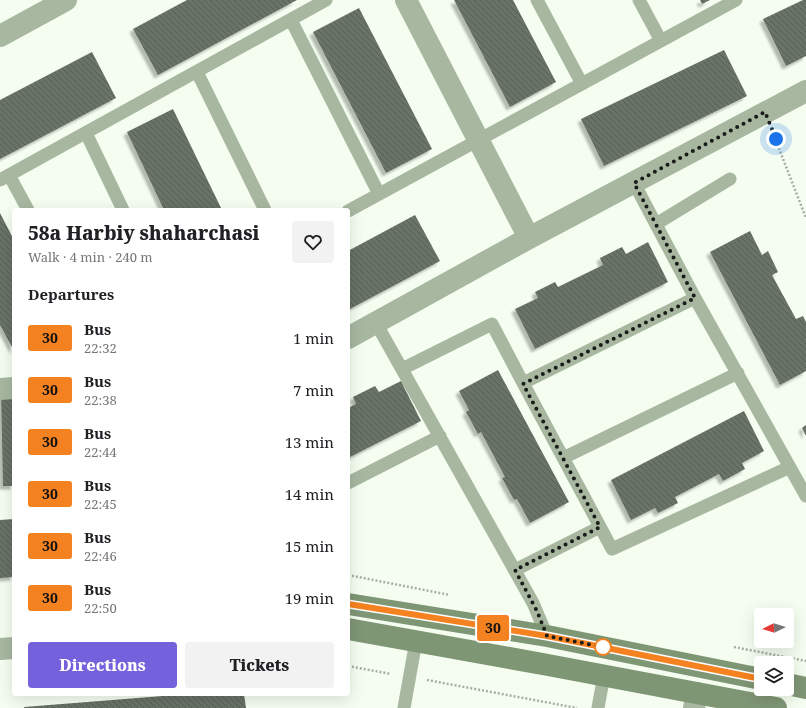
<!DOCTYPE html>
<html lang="en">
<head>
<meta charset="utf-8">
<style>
	body { margin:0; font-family:"Noto Serif",serif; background:#f2f2f2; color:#202124; height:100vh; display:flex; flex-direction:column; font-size:15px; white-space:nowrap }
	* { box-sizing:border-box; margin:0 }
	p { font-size:13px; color:#757577 }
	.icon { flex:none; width:22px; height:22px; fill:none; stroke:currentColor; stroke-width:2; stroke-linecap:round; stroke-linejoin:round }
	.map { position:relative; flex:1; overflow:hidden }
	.details { position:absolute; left:12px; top:208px; width:338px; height:488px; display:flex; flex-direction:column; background:#fff; border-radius:4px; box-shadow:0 4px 16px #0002 }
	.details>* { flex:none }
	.badge { padding:0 8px; border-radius:3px; font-size:14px; line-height:26px }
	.needle { width:26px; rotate:265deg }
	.tools { position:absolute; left:754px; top:608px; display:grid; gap:8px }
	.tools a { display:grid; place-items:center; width:40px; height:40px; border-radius:4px; background:#fff; box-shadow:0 4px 16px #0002; font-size:20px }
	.you { position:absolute; width:20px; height:20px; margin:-10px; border:3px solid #fff; border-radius:50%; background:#1a73e8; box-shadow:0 0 0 6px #1a73e833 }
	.map>.badge { position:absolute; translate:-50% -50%; box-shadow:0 0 0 2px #fff }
	h2 { padding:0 16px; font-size:15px; line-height:36px }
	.round { display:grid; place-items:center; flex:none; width:42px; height:42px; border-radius:4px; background:#f2f2f2 }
	.overview { display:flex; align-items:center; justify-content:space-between; height:68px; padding:0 16px }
	h1 { font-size:19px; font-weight:800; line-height:30px }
	.primary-button { display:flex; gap:8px; margin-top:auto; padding:8px 16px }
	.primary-button a { flex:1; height:46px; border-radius:4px; background:#7462dd; color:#fff; font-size:16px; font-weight:800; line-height:46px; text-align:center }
	.primary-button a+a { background:#f2f2f2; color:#202124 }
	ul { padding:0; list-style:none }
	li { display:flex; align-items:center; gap:12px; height:52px; padding:0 16px }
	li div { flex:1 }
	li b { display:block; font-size:15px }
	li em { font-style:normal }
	li .badge { min-width:44px; font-weight:700; text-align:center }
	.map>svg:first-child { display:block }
	.building { fill:url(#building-back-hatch); filter:url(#shadow) }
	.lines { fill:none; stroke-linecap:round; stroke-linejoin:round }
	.path { stroke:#a7aea4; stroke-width:2.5; stroke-dasharray:2 2; stroke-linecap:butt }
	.lane { stroke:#a7b7a0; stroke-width:13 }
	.street { stroke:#a7b7a0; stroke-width:22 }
	.secondary { stroke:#7f9675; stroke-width:22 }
	.line-casing { stroke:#fff; stroke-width:9 }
	.line { stroke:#f58220; stroke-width:6 }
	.walk { stroke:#191c18; stroke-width:4; stroke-dasharray:0 7.2 }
	.stop-dot { fill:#fff; stroke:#f58220; stroke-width:2 }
</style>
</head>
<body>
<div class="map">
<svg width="806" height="708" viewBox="0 0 806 708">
	<defs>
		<pattern id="building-back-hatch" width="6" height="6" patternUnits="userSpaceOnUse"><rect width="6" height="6" fill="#6b7368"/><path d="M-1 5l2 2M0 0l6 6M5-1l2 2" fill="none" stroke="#575e55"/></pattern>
		<filter id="shadow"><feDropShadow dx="-3.5" dy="3.5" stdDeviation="1" flood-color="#0004"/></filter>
	</defs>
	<rect width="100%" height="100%" fill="#f4fdf0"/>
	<!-- building -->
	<path class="building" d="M187 0H297L158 75 133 29Z
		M454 0H513L556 82 510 107Z
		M700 0H710L702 4Z
		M803 0H806V56L786 66 763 19Z
		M359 8 432 149 386 173 313 32Z
		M724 50 747 96 604 166 581 119Z
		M92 52 116 98 0 159V100Z
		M173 109 222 210H164L127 132Z
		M0 213 14 240V351L0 325Z
		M415 215 440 261 348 310V251Z
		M750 231 762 255 768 251 778 272 772 275 796 319 803 316 806 322V371L780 385 710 252Z
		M648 242 668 282 535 349 515 309 538 298 535 292 555 282 558 287 603 265 600 258 622 247 626 254Z
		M498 370 569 502 530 523 517 499 514 500 502 478 505 477 481 432 478 434 466 412 469 410 459 391Z
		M401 381 421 421 348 458V408L356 404 353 397 375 386 379 392Z
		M1 394H14V486H3Z
		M744 411 764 451 742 463 745 469 723 481 719 474 675 497 678 503 658 513 655 508 631 520 611 480Z
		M806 425V436L802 428Z
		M14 519V577L0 578V520Z
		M188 694H244L246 708H24V707Z"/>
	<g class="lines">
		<!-- path -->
		<path class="path" d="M773 133 806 218
			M348 575 450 595
			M734 647 806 661
			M348 666 391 674
			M427 680 577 708"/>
		<!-- lane -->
		<path class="lane" d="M537 0 582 84
			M639 0 661 41
			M291 20 379 194
			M197 72 265 210
			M86 133 123 210
			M9 175 28 210
			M0 180 326 0
			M634 183 695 298 806 496
			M348 211 736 0
			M656 224 730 179
			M695 298 523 383 612 549 790 467
			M376 323 533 603 547 636
			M402 369 492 324 523 383
			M563 458 738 373
			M348 483 440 436
			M515 570 600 527
			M404 708 416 641
			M598 708 604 675"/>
		<!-- street -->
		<path class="street" d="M406 0 529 238
			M0 36 66 0
			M348 338 529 238 806 91
			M0 389 14 388
			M0 649 14 648
			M694 708 697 693"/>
		<!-- secondary -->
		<path class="secondary" d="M348 604 547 636 761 679
			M348 629 548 665 776 708
			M787 684 806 688"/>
	</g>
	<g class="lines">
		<!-- line casing -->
		<g class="line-casing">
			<path id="line" d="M348 604 547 636 761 679"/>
		</g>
		<!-- line -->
		<use href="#line" class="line"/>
		<!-- walk -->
		<path class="walk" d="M603 647 547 636 537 611 515 570 600 527 523 384 695 298 634 183 765 112 776 139"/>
	</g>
	<!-- markers -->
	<circle class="stop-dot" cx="603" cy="647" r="8"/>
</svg>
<div class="tools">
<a><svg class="needle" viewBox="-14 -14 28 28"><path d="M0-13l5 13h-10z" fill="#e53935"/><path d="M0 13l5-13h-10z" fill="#757577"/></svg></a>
<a><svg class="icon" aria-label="layers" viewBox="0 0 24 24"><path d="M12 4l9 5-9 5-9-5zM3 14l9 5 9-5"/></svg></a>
</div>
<div class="you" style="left:776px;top:139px"></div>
<b class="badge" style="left:493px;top:628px;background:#f58220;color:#111">30</b>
<section class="details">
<div class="overview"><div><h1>58a Harbiy shaharchasi</h1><p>Walk · 4 min · 240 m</p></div><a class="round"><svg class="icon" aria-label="heart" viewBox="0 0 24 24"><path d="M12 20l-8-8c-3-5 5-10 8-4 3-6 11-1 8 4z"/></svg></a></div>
<h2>Departures</h2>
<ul>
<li><span class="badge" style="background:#f58220;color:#111">30</span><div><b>Bus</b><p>22:32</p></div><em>1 min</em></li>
<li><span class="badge" style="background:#f58220;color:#111">30</span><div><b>Bus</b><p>22:38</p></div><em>7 min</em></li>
<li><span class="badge" style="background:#f58220;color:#111">30</span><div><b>Bus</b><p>22:44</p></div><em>13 min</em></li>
<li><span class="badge" style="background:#f58220;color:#111">30</span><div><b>Bus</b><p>22:45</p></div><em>14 min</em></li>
<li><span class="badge" style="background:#f58220;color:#111">30</span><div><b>Bus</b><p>22:46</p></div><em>15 min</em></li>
<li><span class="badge" style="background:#f58220;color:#111">30</span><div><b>Bus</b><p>22:50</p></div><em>19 min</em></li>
</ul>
<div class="primary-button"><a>Directions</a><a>Tickets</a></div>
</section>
</div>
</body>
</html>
